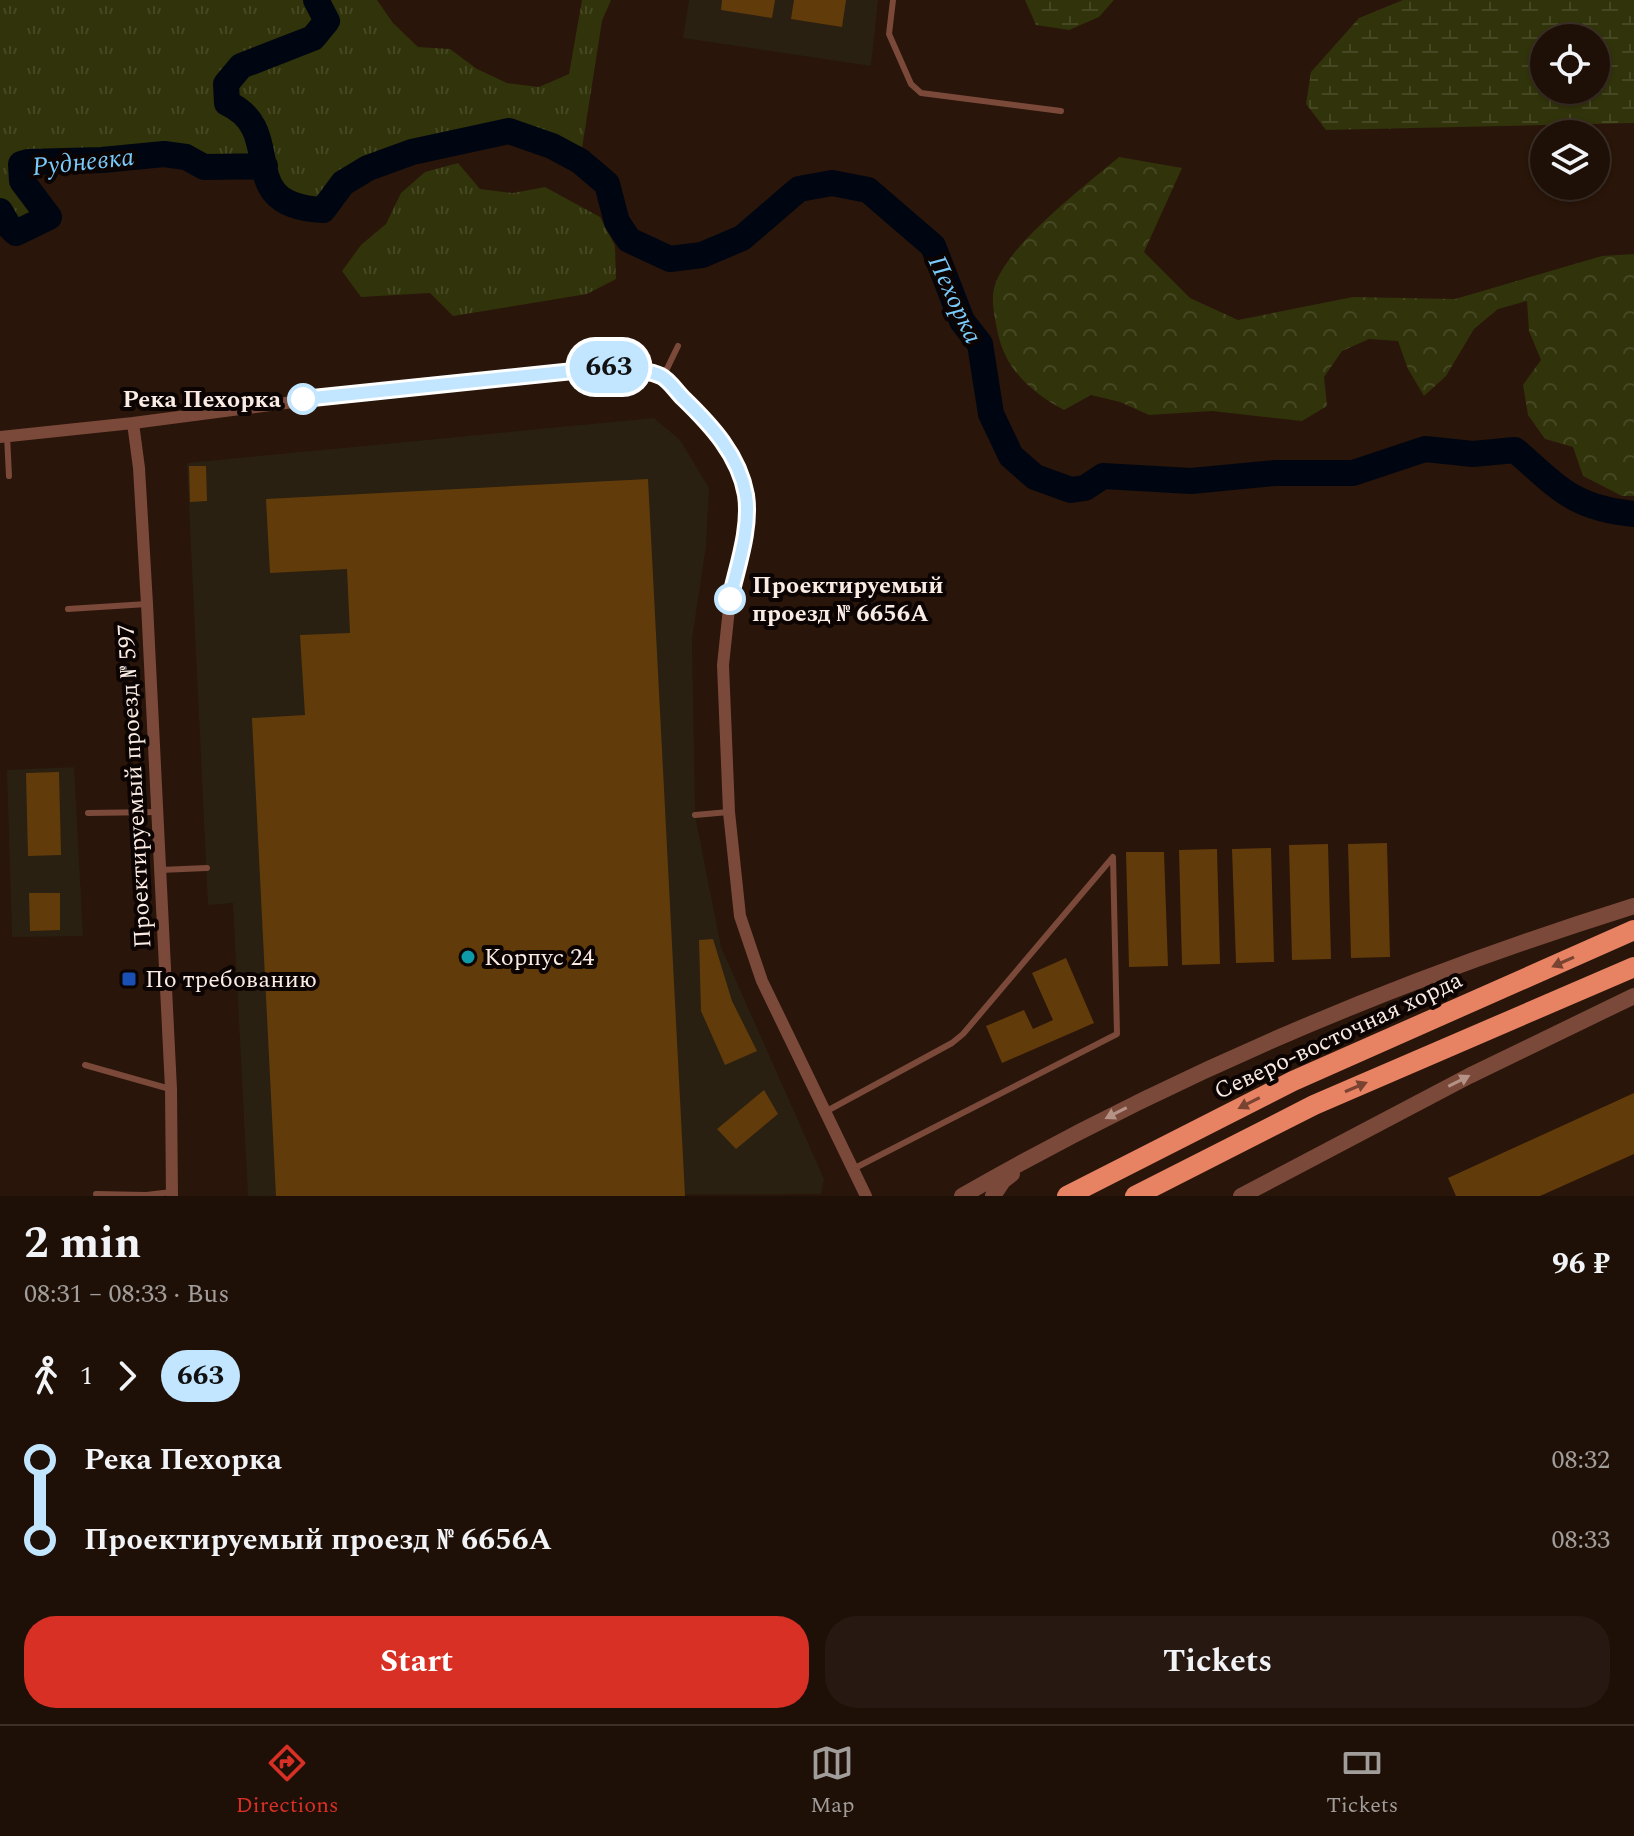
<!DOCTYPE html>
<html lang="en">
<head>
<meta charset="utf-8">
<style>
	body { margin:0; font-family:Spectral,serif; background:#271911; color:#f1f3f6; height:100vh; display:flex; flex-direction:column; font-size:30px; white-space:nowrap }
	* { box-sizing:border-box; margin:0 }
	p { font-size:26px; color:#a19d9b }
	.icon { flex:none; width:44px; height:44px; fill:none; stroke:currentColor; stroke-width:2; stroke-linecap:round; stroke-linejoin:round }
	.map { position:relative; height:1196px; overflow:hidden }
	.side { display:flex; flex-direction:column; background:#1f1007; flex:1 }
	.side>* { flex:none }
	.badge { padding:0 16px; border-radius:26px; font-size:28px; line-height:52px }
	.controls { position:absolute; left:1530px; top:24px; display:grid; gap:16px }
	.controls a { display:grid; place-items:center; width:80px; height:80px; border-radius:50%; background:#1f1007; box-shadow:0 2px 6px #0004,0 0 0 2px #3c3028; font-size:40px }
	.map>.badge { position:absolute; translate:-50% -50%; box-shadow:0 0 0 4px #fff }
	.legs { display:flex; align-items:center; gap:12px; height:88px; padding:0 24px; font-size:26px }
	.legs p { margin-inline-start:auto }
	.overview { display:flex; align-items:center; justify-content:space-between; height:136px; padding:0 24px }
	h1 { font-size:44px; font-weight:700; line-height:60px }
	.action { display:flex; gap:16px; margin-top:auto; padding:16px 24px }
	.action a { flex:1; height:92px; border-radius:32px; background:#d93025; color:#fff; font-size:32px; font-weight:700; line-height:92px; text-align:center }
	.action a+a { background:#271911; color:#f1f3f6 }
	ul { padding:0 24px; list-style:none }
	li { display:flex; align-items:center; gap:28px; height:80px; font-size:30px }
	li i { display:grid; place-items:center; width:12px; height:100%; margin:0 10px; background:currentColor }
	li i::after { content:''; width:20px; height:20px; margin:-10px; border:6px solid; border-radius:50%; background:#1f1007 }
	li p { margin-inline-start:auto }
	li:first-child i { background:linear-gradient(#0000 50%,currentColor 0) }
	li:last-child i { background:linear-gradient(currentColor 50%,#0000 0) }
	.menu { display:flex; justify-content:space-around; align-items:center; height:112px; border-top:2px solid #3c3028; background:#1f1007; font-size:22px; color:#a19d9b }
	.menu a { display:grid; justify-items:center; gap:4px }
	.menu .active { color:#d93025 }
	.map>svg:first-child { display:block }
	.industrial { fill:#292011 }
	.grass { fill:url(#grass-tufts) }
	.forest { fill:url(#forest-crowns) }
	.wetland { fill:url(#wetland-marsh); fill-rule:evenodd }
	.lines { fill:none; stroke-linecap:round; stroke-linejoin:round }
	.river { stroke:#000611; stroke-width:26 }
	.building { fill:#623b0a }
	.service { stroke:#7a493a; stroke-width:6 }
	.minor { stroke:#7a493a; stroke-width:12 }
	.tertiary { stroke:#7a493a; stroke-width:16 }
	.trunk { stroke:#e78263; stroke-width:20 }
	.oneway { fill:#794332 }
	.oneway2 { fill:#b49286 }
	.line-1-casing { stroke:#fff; stroke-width:18 }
	.line-1 { stroke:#c2e6ff; stroke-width:12 }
	.stop-1-dot { fill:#fff; stroke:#c2e6ff; stroke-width:4 }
	.culture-dot { fill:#0f9aa8; stroke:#0b0402; stroke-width:3 }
	.transit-dot { fill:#1a4fb4; stroke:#0b0402; stroke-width:3 }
	.labels { text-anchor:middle; stroke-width:8; stroke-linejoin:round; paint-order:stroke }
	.stop-label { font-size:24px; font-weight:bold; fill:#faece4; stroke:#0b0402; text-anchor:end }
	.street-label { font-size:24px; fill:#faece4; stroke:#0b0402 }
	.poi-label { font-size:24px; fill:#faece4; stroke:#0b0402; text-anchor:start }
	.water-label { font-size:26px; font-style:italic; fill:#7acbfc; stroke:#0b0402 }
</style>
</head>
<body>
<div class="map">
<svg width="1634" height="1196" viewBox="0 0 1634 1196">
	<defs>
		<pattern id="grass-tufts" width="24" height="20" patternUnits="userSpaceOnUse" patternTransform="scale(2)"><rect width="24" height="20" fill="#31330b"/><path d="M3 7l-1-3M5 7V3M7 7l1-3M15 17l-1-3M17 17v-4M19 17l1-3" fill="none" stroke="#464723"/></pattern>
		<pattern id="forest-crowns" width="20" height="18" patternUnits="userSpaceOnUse" patternTransform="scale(2)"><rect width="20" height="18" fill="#31330b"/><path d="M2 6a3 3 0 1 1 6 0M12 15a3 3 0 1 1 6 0" fill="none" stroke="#464723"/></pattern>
		<pattern id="wetland-marsh" width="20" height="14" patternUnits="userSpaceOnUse" patternTransform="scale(2)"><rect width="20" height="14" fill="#31330b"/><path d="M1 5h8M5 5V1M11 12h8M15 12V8" fill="none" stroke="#464723"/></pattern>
	</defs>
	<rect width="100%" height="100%" fill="#291509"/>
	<!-- industrial -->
	<path class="industrial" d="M689 0H878L871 66 683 38Z
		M654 418 680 440 709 488 706 546 692 639 695 815 721 947 824 1179 821 1194 248 1196 233 903 208 905 187 463Z
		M74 767 83 936 12 937 7 770Z"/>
	<!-- grass -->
	<path class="grass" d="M0 0H377L393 23 418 47 450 49 477 69 507 83 539 87 569 74 582 0H611L602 21 580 161 552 146 509 131 412 152 368 168 343 183 323 210C286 209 273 202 264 166L204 167 186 157 164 154 102 160 28 162 21 165 22 181 49 217 16 233 8 225 0 211Z
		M458 163 480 189 513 193 545 187 600 217 615 246 616 279 587 294 453 316 430 293 361 297 342 271 361 245 386 224 401 193 425 172Z"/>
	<!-- forest -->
	<path class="forest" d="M1119 157 1182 168 1144 252 1190 298 1238 320 1353 297 1455 299 1602 256 1634 254V496H1622L1583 476 1573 447 1545 439 1528 415 1523 385 1541 360 1529 331 1527 301 1498 309 1474 329 1446 376 1424 396 1408 369 1398 341 1369 339 1342 351 1324 377 1327 406 1302 421 1212 411 1149 415 1120 402 1091 395 1064 410C1032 393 1006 370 998 334 995 319 990 299 995 285 1009 243 1085 186 1119 157Z"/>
	<!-- wetland -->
	<path class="wetland" d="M1025 0H1114L1099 17 1069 30 1036 25Z
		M1403 0H1634V123L1326 130 1306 104 1311 72 1359 18ZM1544 38H1596V90H1544Z"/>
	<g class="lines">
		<!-- river -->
		<path class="river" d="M316 0 327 21 313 38 241 66 226 84 227 103C290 132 230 206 323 210L343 183 368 168 412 152 509 131 552 146 580 161 607 184 617 222 629 240 670 259 702 255 742 238 799 189 832 183 868 190 933 246 962 321 980 344 991 414 1011 456 1035 477 1071 490 1085 488 1103 476 1191 481 1275 473H1353L1425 449 1473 454 1515 450C1559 488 1573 508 1634 514
			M0 211 8 225 16 233 49 217 22 181 21 164 28 162 102 160 164 154 186 157 204 167 265 166"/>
	</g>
	<!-- building -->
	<path class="building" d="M722 0H775L772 18 721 10Z
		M794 0H846L842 27 791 19Z
		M189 466H206L207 501 190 502Z
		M648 479 685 1196H276L252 718 305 715 300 635 350 633 347 569 270 573 266 499Z
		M59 772 61 855 28 856 26 773Z
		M1387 843 1390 957 1351 958 1348 844Z
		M1328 844 1331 959 1292 960 1289 845Z
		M1271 848 1274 962 1236 963 1232 849Z
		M1217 849 1220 964 1182 965 1179 850Z
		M1126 852H1164L1168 966 1129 967Z
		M29 893H60V930L30 931Z
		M713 939 732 1001 757 1051 725 1065 701 1011 699 940Z
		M1066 958 1094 1023 1002 1063 986 1026 1024 1010 1033 1029 1053 1020 1032 973Z
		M764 1090 778 1114 736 1149 717 1129Z
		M1634 1093V1154L1540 1196H1456L1448 1178Z"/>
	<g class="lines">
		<!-- service -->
		<path class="service" d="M893 0 889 34 911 84 921 93 1061 111
			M663 377 678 346
			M7 436 9 476
			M68 609 147 604
			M88 813 157 812
			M695 815 729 812
			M160 870 207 868
			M85 1065 170 1089
			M825 1112 952 1043 963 1034 1113 857 1117 1034 853 1169
			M96 1194 146 1195 172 1192"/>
		<!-- minor -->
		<path class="minor" d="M133 423 139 468 147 604 171 1089 172 1196
			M0 437 133 423 392 389 612 367 635 369 663 377 704 418 724 442 738 469 746 497 744 538 730 599 723 665 729 812 740 916 762 981 866 1196"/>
		<!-- tertiary -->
		<path class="tertiary" d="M962 1196C1174 1074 1401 979 1634 906
			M993 1196 1003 1181 1012 1174
			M1241 1196 1469 1076 1634 996"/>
		<!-- trunk -->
		<path class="trunk" d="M1067 1196 1293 1081 1634 930
			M1135 1196 1314 1105 1634 967"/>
	</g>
	<!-- one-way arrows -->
	<defs><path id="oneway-solid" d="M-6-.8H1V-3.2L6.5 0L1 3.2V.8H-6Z" transform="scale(2)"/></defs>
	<g class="oneway">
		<use href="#oneway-solid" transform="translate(1563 962) rotate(156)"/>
		<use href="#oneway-solid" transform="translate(1356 1087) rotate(-23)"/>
		<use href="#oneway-solid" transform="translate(1249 1103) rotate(153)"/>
	</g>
	<g class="oneway2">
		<use href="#oneway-solid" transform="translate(1459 1081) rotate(-27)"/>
		<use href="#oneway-solid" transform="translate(1116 1113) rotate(153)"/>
	</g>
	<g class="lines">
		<!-- line-1 casing -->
		<g class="line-1-casing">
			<path id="line-1" d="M303 399 612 367C628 369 646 369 661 376 669 380 676 391 683 398 711 425 739 455 746 495 751 529 737 567 730 599"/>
		</g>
		<!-- line-1 -->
		<use href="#line-1" class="line-1"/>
	</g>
	<!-- markers -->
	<g class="stop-1-dot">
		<circle cx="303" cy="399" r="14"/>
		<circle cx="730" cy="599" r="14"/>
	</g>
	<circle class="culture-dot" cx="468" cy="957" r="8"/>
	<rect class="transit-dot" x="121" y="971" width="16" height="16" rx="4"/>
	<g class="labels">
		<!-- stop labels -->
		<g class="stop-label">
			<text x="281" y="407">Река Пехорка</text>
			<text x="752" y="593" text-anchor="start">Проектируемый<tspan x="752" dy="28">проезд № 6656А</tspan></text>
		</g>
		<!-- street labels -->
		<g class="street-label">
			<text transform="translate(134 786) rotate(-93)" y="8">Проектируемый проезд № 597</text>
			<text transform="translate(1338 1035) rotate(-25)" y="8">Северо-восточная хорда</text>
		</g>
		<!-- poi labels -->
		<g class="poi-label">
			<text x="484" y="965">Корпус 24</text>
			<text x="145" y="987">По требованию</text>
		</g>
		<!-- water labels -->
		<g class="water-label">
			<text transform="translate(83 161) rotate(-6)" y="9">Рудневка</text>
			<text transform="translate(956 299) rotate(65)" y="9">Пехорка</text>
		</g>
	</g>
</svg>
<div class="controls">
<a><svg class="icon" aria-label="locate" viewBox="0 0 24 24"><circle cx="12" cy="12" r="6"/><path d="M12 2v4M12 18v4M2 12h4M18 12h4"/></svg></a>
<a><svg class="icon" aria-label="layers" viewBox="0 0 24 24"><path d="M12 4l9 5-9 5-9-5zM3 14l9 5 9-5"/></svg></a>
</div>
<b class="badge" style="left:609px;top:367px;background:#c2e6ff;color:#111">663</b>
</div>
<section class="side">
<div class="overview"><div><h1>2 min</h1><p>08:31 – 08:33 · Bus</p></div><b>96 ₽</b></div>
<div class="legs"><svg class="icon" aria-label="walk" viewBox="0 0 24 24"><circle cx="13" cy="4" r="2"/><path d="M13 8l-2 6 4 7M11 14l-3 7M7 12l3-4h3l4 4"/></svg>1<svg class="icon" aria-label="forward" viewBox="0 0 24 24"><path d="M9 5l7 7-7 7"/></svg><b class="badge" style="background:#c2e6ff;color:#111">663</b></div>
<ul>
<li><i style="color:#c2e6ff"></i><b>Река Пехорка</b><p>08:32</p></li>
<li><i style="color:#c2e6ff"></i><b>Проектируемый проезд № 6656А</b><p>08:33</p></li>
</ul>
<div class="action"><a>Start</a><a>Tickets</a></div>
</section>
<nav class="menu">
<a class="active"><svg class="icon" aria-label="directions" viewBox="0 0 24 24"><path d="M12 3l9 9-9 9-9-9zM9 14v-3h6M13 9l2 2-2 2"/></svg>Directions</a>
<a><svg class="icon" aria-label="map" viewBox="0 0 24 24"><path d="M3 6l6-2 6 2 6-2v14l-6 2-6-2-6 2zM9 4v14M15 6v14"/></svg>Map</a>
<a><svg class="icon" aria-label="tickets" viewBox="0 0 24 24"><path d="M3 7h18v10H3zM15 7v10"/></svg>Tickets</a>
</nav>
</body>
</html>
